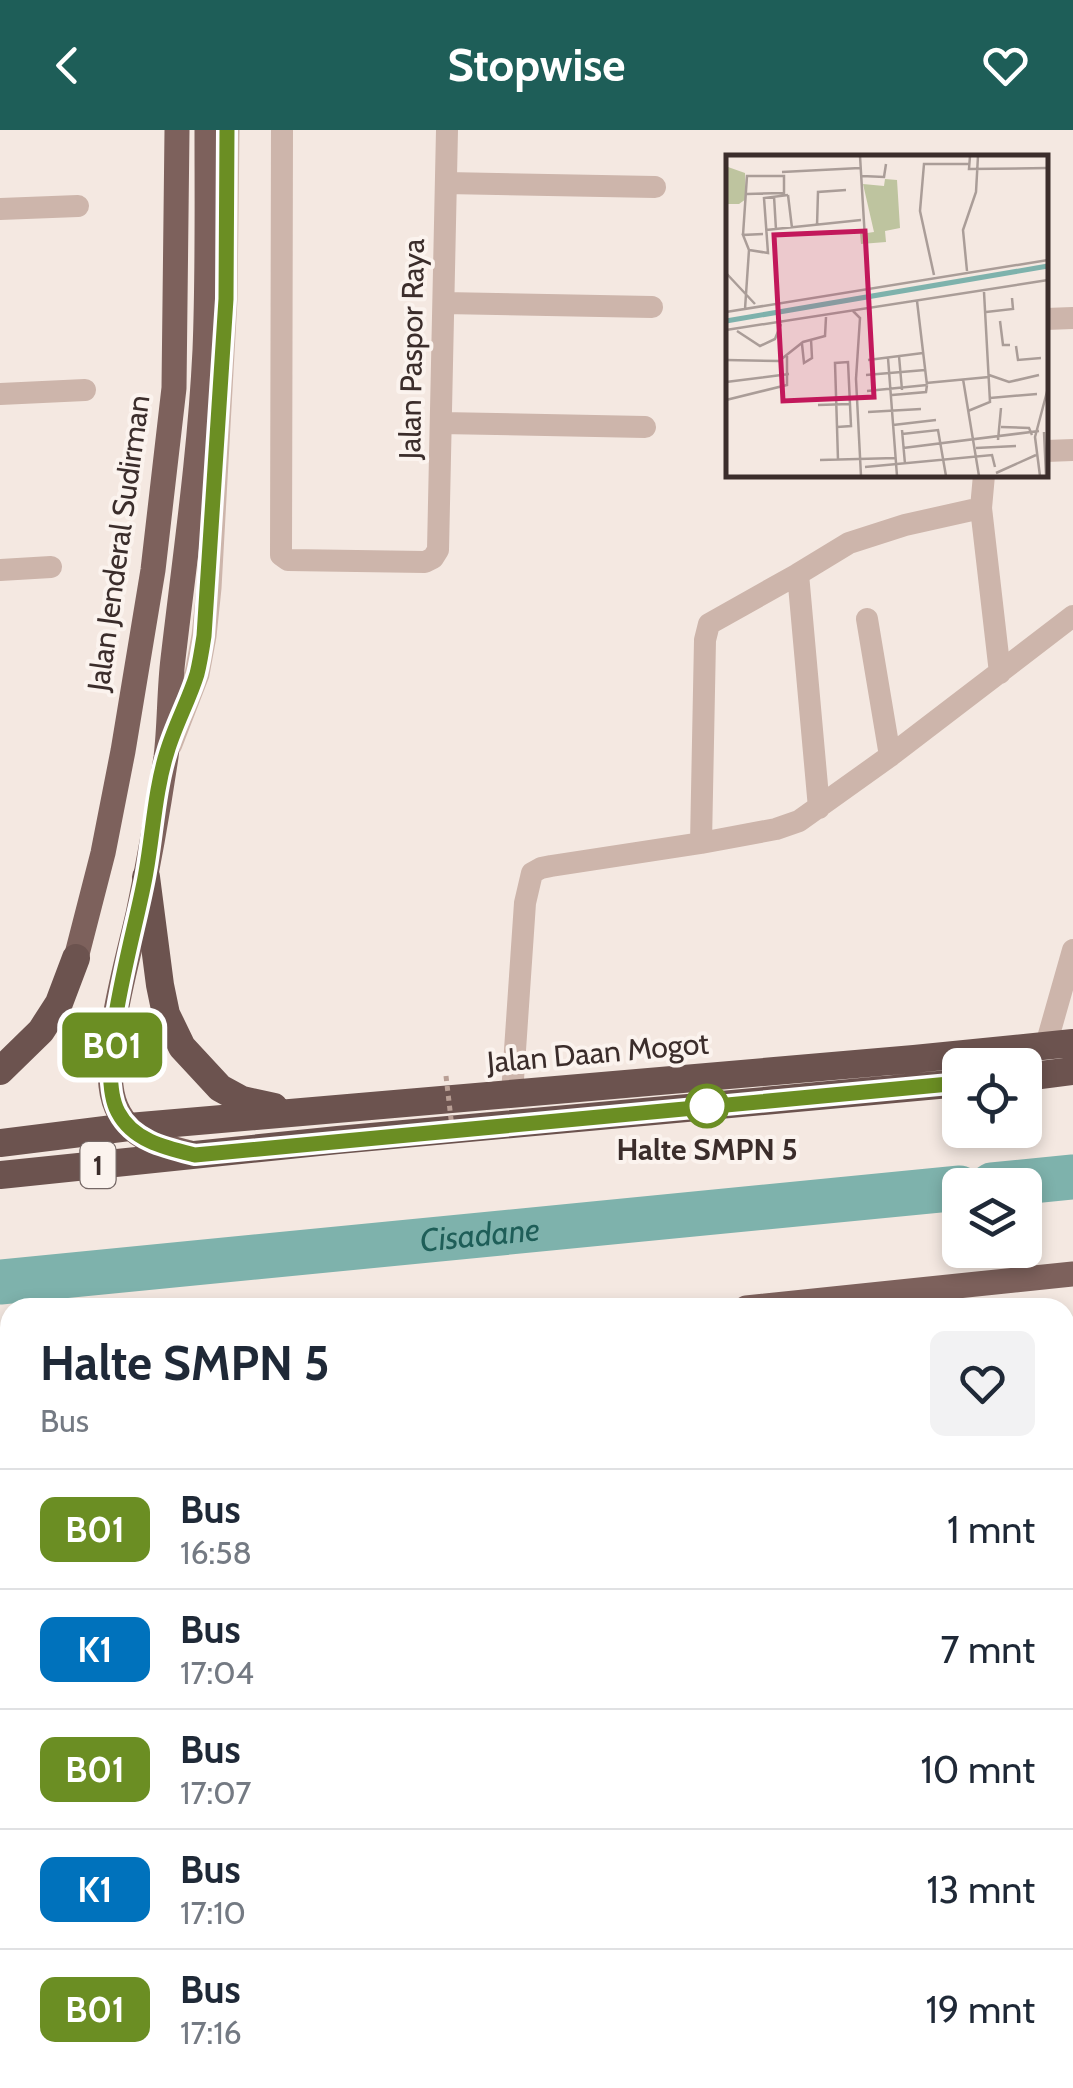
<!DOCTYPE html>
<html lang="id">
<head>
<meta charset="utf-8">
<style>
	body { margin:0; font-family:Cabin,sans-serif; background:#f2f2f3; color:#1f2937; height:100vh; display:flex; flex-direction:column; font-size:38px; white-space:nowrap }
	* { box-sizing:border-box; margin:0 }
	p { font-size:32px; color:#747a83 }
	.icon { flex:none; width:55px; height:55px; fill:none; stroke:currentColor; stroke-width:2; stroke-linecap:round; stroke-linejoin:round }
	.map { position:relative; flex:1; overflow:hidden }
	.details { position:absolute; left:0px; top:1168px; width:1075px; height:792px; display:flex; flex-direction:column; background:#fff; border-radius:30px 30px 0 0; box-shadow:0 5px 15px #0003 }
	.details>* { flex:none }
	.badge { padding:0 20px; border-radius:15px; font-size:35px; line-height:65px }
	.buttons { position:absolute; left:942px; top:918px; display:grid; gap:20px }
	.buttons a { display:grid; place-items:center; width:100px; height:100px; border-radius:15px; background:#fff; box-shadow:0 5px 15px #0003; font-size:50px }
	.map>.badge { position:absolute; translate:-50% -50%; box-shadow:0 0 0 5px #fff }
	.round { display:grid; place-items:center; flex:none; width:105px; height:105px; border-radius:15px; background:#f2f2f3 }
	.overview { display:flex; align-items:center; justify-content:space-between; height:170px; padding:0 40px }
	h1 { font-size:48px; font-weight:700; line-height:75px }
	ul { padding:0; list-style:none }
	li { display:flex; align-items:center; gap:30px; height:120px; padding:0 40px; border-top:2px solid #e0e1e3 }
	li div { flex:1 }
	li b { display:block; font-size:38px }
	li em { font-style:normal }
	li .badge { min-width:110px; font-weight:700; text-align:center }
	header { display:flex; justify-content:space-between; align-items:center; height:130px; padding:0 40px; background:#1e5e58; color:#fff; font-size:45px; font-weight:700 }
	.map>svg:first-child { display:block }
	.green { fill:#bec49f }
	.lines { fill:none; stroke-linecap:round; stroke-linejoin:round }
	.river { stroke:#7eb2ac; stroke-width:45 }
	.service { stroke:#cdb5ab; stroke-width:11 }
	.minor { stroke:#cdb5ab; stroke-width:22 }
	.tertiary { stroke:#cdb5ab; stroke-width:25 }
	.primary { stroke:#7d615c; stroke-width:25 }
	.trunk { stroke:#6c534f; stroke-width:28 }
	.path-bridge { stroke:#b99f95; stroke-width:5; stroke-dasharray:5 5; stroke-linecap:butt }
	.line-casing { stroke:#fff; stroke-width:22 }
	.line { stroke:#6b8e23; stroke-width:15 }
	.stop-dot { fill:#fff; stroke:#6b8e23; stroke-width:5 }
	.labels { text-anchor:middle; stroke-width:8; stroke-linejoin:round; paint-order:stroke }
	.shield { fill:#fbf3ee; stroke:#756866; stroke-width:2.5 }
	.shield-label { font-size:28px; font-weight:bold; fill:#3b2d2b }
	.street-label { font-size:30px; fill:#3b2d2b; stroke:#fbf3ee }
	.stop-label { font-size:30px; font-weight:bold; fill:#3b2d2b; stroke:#fbf3ee }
	.water-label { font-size:32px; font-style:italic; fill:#1e5e58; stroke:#fbf3ee }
	.inset-river { fill:none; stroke:#7eb2ac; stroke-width:5 }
	.inset-road { fill:none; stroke:#aa9d98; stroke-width:2.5 }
	.view { fill:#c2185b; fill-opacity:0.15; stroke:#c2185b; stroke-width:5 }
	.inset-edge { fill:none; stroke:#3b2d2b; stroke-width:5 }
</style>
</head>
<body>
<header><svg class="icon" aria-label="back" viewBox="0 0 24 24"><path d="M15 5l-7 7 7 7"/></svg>Stopwise<svg class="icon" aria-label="heart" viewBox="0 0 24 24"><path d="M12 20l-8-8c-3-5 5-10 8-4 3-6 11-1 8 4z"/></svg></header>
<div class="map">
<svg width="1073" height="1958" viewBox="0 0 1073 1958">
	<rect width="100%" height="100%" fill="#f4e8e1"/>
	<!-- green -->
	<path class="green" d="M0 1803H10V1924L0 1925Z"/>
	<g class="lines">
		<!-- river -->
		<g class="river">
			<path d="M992 1055 1073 1047"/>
			<path id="s1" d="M0 1152 960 1058"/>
		</g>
		<!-- service -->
		<path class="service" d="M945 1156 946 1178
			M0 1724 10 1722"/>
		<!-- minor -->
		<path class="minor" d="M282 0 281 425 288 430 425 432 433 428 438 420 447 0
			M446 53 655 57
			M0 79 78 76
			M444 173 652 177
			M1046 189 1073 188
			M0 264 85 260
			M441 293 645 297
			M1046 321 1073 320
			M984 345 981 378 1000 543
			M0 440 51 437
			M798 444 849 413 905 395 981 378
			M867 489 890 626
			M701 713 705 510 709 494 798 444 819 678
			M1046 915 1073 820
			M512 964 525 773 532 743 541 738 551 736 701 713 776 699 799 691 890 626 1073 486"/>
		<!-- tertiary -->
		<path class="tertiary" d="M170 614 197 544 204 506 209 458 225 169 227 0
			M0 1415 2 1257
			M0 1485 10 1552
			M0 1626 10 1687
			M29 1958V1950
			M50 1958V1950"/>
		<!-- primary -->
		<path class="primary" d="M76 828 103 723 123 621 153 440 174 258 177 0
			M190 1023C151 1014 116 1002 111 956 105 908 127 832 138 784 149 732 158 680 166 627 170 595 169 562 173 529 185 426 200 324 205 220 208 147 207 73 207 0
			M746 1178 1073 1144
			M0 1257 10 1256"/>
		<!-- trunk -->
		<path class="trunk" d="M146 747 160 855 166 884 182 917 220 958 242 970 274 977
			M0 941 41 901 59 873 76 828
			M1025 947 1073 941
			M0 1013 129 997 914 929 1073 913
			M0 1045 338 1010 960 953"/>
		<!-- path-bridge -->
		<path class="path-bridge" d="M446 946 453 1006"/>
	</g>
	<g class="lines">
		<!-- line casing -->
		<g class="line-casing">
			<path id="line" d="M227 0 226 169 204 506C202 519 200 532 197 544 189 570 175 595 167 622 155 660 153 703 146 742 137 798 93 935 118 982 133 1011 166 1018 195 1025L960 953"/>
		</g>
		<!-- line -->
		<use href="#line" class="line"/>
	</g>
	<!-- markers -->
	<circle class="stop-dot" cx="707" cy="976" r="20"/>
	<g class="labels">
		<!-- shield labels -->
		<rect class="shield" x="80.5" y="1012" width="35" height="46" rx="8"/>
		<g class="shield-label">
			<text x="98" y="1045">1</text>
		</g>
		<!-- street labels -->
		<g class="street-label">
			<text transform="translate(412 219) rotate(-89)" y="10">Jalan Paspor Raya</text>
			<text transform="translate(119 413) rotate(-82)" y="10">Jalan Jenderal Sudirman</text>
			<text transform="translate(598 923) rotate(-5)" y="10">Jalan Daan Mogot</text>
		</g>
		<!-- stop labels -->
		<g class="stop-label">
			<text x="707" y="1030">Halte SMPN 5</text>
		</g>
		<!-- water labels -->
		<g class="water-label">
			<text dy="11" stroke="none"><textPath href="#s1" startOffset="482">Cisadane</textPath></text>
		</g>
	</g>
	<!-- overview -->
	<g transform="translate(726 25)">
		<rect width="322" height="322" fill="#f4e8e1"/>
		<path d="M2 1V12L19 18 20 44 13 49H0ZM159 24 171 25 174 73 159 76 160 87 135 89 134 79 148 77 137 29 158 31Z" fill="#bec49f"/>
		<path class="inset-river" d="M0 166 322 111"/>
		<path class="inset-road" d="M134 1 142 134M244 1 243 14 322 13M56 17 134 13M136 21 158 22 160 9M62 40 66 73M48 41 50 75M91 71 92 37 120 35M40 75 135 65M17 80 21 21H58V38L21 39M23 95 17 80 37 79M241 116 237 75 250 37 252 1M0 118 29 149M208 120 194 56 198 9H243M191 146 201 230M19 154 23 95 42 98 38 43 62 40M127 156 134 163 130 224 135 321M0 157 322 105M260 157 287 154 286 143M274 166 277 190H284M0 175 322 125M11 176 34 191 49 184 55 169M76 189 78 208 86 203 85 184M290 191 292 205 315 203M173 201 176 235M162 203 171 321M0 205 53 206 77 187 99 181 100 162M142 205 197 198M140 220 199 215M263 220 283 227 313 220M237 224 253 321M0 227 63 219M200 228 263 222M141 236 201 230M166 240 200 237 201 230M264 243 311 239M0 245 61 230V201M92 250 124 249M242 256 264 247 258 137M142 257 195 254M167 270 210 265M111 272 125 271 122 207 109 208 111 272 112 305M275 272 303 273 306 280M176 275 179 309M318 277 320 321M176 279 212 275 220 321M272 285 275 253M177 293 313 276M250 293 290 291M94 305 170 303M139 312 266 300 269 312M270 318 310 300M314 321 309 282 322 233"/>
		<path class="view" d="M139 76 148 242 57 246 48 80Z"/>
		<rect width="322" height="322" class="inset-edge"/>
	</g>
</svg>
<div class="buttons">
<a><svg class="icon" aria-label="locate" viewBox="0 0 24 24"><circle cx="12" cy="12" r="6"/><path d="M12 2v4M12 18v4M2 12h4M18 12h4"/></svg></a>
<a><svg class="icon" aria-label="layers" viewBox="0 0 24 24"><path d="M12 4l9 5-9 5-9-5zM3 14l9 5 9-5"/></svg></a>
</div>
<b class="badge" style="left:112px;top:915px;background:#6b8e23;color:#fff">B01</b>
<section class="details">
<div class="overview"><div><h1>Halte SMPN 5</h1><p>Bus</p></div><a class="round"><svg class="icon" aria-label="heart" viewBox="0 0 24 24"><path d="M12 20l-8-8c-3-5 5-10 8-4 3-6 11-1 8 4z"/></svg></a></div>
<ul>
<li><span class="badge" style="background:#6b8e23;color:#fff">B01</span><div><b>Bus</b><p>16:58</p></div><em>1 mnt</em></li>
<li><span class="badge" style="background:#0072bc;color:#fff">K1</span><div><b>Bus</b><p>17:04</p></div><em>7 mnt</em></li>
<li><span class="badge" style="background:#6b8e23;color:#fff">B01</span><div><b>Bus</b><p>17:07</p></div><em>10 mnt</em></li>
<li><span class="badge" style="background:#0072bc;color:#fff">K1</span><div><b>Bus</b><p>17:10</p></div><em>13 mnt</em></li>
<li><span class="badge" style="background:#6b8e23;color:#fff">B01</span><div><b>Bus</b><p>17:16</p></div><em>19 mnt</em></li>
</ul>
</section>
</div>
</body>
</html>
